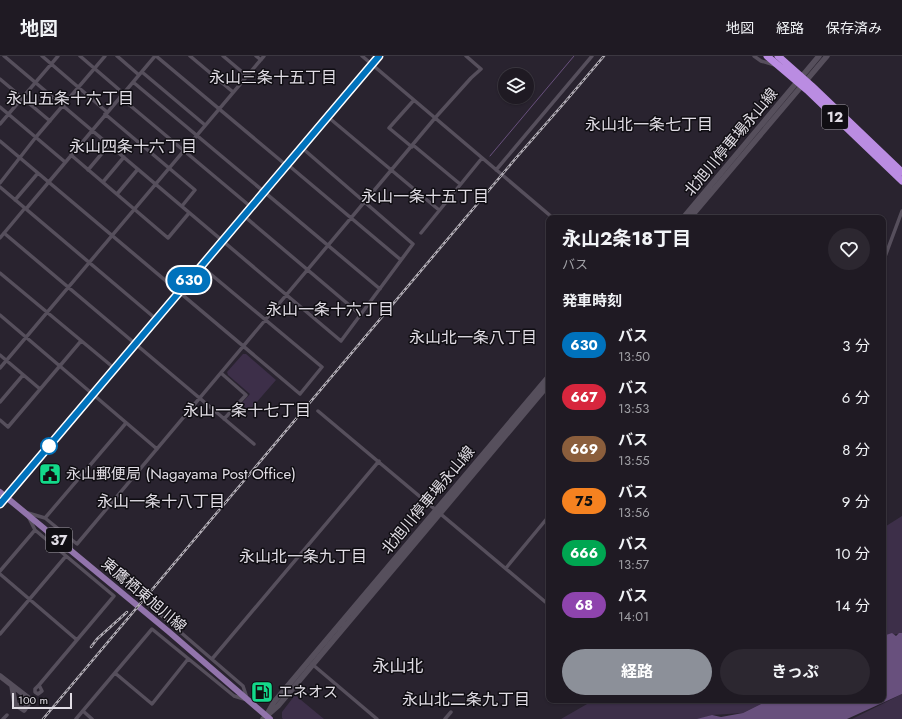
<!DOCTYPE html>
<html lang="ja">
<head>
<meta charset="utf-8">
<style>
	body { margin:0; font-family:Jost,"Noto Sans JP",sans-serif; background:#2c2730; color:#f1f3f6; height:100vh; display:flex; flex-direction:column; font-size:15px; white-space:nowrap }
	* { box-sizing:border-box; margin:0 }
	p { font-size:13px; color:#a1a1a6 }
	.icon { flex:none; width:22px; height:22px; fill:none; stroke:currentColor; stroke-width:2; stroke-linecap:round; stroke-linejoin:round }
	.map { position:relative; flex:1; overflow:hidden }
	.drawer { position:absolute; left:546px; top:159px; width:340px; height:488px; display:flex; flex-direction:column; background:#1f1a23; border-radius:8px; box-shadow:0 1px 3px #0004,0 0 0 1px #3c3841 }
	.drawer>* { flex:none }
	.badge { padding:0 8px; border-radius:13px; font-size:14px; line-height:26px }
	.tools { position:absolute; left:498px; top:12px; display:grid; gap:8px }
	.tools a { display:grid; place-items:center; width:36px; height:36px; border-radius:50%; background:#1f1a23; box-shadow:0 1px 3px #0004,0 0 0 1px #3c3841; font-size:20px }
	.scale { position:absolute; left:12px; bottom:10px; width:60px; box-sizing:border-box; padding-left:4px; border:2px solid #e1dde5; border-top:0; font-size:11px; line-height:14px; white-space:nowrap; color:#e1dde5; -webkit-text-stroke:3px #100e13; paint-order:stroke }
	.map>.badge { position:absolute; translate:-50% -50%; box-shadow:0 0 0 2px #fff }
	h2 { padding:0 16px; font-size:15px; line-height:36px }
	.round { display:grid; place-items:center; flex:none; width:42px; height:42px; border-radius:21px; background:#2c2730 }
	.headline { display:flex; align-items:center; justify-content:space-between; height:68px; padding:0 16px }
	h1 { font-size:19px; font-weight:700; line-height:30px }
	.cta { display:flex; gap:8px; margin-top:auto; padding:8px 16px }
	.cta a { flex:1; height:46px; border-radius:24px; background:#8c9099; color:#fff; font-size:16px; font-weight:700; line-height:46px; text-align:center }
	.cta a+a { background:#2c2730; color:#f1f3f6 }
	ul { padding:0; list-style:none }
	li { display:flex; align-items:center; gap:12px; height:52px; padding:0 16px }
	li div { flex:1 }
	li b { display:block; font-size:15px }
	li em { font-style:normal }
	li .badge { min-width:44px; font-weight:700; text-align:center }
	header { display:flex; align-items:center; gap:24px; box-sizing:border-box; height:56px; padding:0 20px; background:#1f1a23; border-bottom:1px solid #3c3841 }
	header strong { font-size:19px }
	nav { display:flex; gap:22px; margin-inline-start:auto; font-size:14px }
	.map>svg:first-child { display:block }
	.green { fill:#3d2f49 }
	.water { fill:#68507d }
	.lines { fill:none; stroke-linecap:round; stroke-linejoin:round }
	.stream { stroke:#68507d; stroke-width:1 }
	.street { stroke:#564f5c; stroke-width:3.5 }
	.secondary { stroke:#564f5c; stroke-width:5.5 }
	.primary { stroke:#9274ac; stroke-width:6 }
	.highway { stroke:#ba8ce2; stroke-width:7 }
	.rail-casing { stroke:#b2adb6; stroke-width:2.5 }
	.rail { stroke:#100e13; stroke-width:1; stroke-dasharray:3; stroke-linecap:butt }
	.line-casing { stroke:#fff; stroke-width:9 }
	.line { stroke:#0072bc; stroke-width:6 }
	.stop-dot { fill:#fff; stroke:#0072bc; stroke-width:2 }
	.labels { text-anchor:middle; stroke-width:3; stroke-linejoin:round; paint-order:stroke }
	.shield { fill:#100e13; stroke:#a29fa6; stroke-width:1 }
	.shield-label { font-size:14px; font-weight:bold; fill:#e1dde5 }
	.street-label { font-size:15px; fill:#e1dde5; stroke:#100e13 }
	.poi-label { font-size:15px; fill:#e1dde5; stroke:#100e13; text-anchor:start }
	.neighbourhood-label { font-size:16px; fill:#e1dde5; stroke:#100e13 }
	.quarter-label { font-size:17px; fill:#e1dde5; stroke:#100e13 }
</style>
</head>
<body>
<header>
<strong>地図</strong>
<nav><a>地図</a><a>経路</a><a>保存済み</a></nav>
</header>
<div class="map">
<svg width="902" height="663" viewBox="0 0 902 663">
	<rect width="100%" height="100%" fill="#29232f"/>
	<!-- green -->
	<path class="green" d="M243 298H246L276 324 249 355 241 348 250 338 228 319 227 316Z
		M902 460V577L883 581V472Z
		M902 638V663H852Z
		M295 639 324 663H283L282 662V656Z
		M594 644H769L743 657 712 659 700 663H561Z"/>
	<!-- water -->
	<path class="water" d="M892 577 896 580 899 577H902V638L847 663H697L712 659 721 661 743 657 769 644H883V580Z"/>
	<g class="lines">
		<!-- stream -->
		<path class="stream" d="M490 100 574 0"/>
		<!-- street -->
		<path class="street" d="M4 0 341 285 413 188 301 91
			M42 0 107 56
			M80 0 123 37
			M117 0 139 19
			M156 0 286 109
			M190 0 233 36
			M223 0 247 20
			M256 0 261 4
			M362 0 553 162
			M754 0 761 5 775 9
			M142 16 205 69
			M0 23 50 65
			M133 26 380 233
			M120 41 251 151
			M0 51 65 106
			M105 58 195 134 182 150
			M328 61 439 154
			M0 68 58 0
			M0 85 300 338 322 311 201 210
			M413 89 460 128
			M412 91 389 72 414 44
			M71 99 168 182 189 157
			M287 108 401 204
			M88 114 109 89
			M496 114 592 0
			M103 126 124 101
			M0 127 36 81 105 0
			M0 131 156 263
			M117 138 138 113
			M15 144 38 117
			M26 153 155 0
			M244 160 361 259
			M4 177 254 388
			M421 177 482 102
			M0 182 25 152
			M883 206 902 155
			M0 217 114 312
			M0 259 157 393
			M0 299 40 333
			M0 312 264 0
			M221 317 246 339 224 363
			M0 346 23 319
			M318 355 549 549
			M0 364 8 371 81 285
			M28 457 45 462 126 367
			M29 462 35 474 114 540 39 629 42 635 38 638 35 636V633L39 629
			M45 462 77 488 435 62 471 22 481 13 466 0
			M506 512 549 460
			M0 515 35 474
			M0 518 77 584
			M149 549 243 630 247 642
			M0 578 66 500
			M212 603 379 405
			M312 608 377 663
			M115 617 152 648 188 603
			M83 655 92 663
			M3 663 7 659
			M76 663 152 573 234 640 244 643
			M445 663 451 656"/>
		<!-- secondary -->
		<path class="secondary" d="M683 162 819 0
			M690 162 827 0
			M0 620 31 644 24 654 15 648 12 630
			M266 660 274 646 549 320
			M263 663 278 650 549 328"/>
		<!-- primary -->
		<path class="primary" d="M0 436 168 575 270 663"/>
		<!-- highway -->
		<path class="highway" d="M767 0 807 34 902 125
			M778 0 812 30 902 116
			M0 448 379 0"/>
		<!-- rail casing -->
		<g class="rail-casing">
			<path id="rail" d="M91 591 97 583 127 556
				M43 663 516 102 565 46 604 0"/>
		</g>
		<!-- rail -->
		<use href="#rail" class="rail"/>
	</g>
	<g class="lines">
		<!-- line casing -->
		<g class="line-casing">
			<path id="line" d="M0 448 379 0"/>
		</g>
		<!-- line -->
		<use href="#line" class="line"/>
	</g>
	<!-- icons -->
	<defs>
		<g id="civic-square" transform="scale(1.15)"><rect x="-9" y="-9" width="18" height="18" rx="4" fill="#13d98a" stroke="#100e13"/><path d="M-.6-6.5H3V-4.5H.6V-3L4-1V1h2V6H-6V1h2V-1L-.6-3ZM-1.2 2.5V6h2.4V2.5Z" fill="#111"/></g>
		<g id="fuel-square" transform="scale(1.15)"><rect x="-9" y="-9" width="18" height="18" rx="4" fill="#13d98a" stroke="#100e13"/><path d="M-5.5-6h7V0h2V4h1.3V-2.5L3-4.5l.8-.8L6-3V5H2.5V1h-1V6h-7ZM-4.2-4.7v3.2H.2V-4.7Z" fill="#111"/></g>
	</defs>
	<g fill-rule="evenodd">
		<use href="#civic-square" x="50" y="418"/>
		<use href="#fuel-square" x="262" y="636"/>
	</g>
	<!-- markers -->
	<circle class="stop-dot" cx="49" cy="390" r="8"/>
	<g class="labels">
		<!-- shield labels -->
		<g class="shield">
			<rect x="822" y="49" width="26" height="24" rx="3"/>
			<rect x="46" y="472" width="26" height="24" rx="3"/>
		</g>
		<g class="shield-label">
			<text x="835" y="66">12</text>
			<text x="59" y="489">37</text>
		</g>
		<!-- street labels -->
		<g class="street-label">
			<text transform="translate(731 86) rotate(-50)" y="5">北旭川停車場永山線</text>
			<text transform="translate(428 444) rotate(-50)" y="5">北旭川停車場永山線</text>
			<text transform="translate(144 539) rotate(40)" y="5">東鷹栖東旭川線</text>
		</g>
		<!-- poi labels -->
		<g class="poi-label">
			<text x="66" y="423">永山郵便局 (Nagayama Post Office)</text>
			<text x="278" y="641">エネオス</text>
		</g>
		<!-- neighbourhood labels -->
		<g class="neighbourhood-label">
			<text x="273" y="27">永山三条十五丁目</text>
			<text x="70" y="48">永山五条十六丁目</text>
			<text x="649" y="74">永山北一条七丁目</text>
			<text x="133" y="96">永山四条十六丁目</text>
			<text x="425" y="146">永山一条十五丁目</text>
			<text x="330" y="259">永山一条十六丁目</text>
			<text x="473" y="287">永山北一条八丁目</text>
			<text x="247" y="360">永山一条十七丁目</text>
			<text x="161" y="451">永山一条十八丁目</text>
			<text x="303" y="506">永山北一条九丁目</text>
			<text x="466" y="649">永山北二条九丁目</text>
		</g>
		<!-- quarter labels -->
		<g class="quarter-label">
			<text x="398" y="616">永山北</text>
		</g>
	</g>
</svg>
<div class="tools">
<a><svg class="icon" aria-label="layers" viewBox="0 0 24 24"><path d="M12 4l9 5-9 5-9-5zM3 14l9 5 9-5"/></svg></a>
</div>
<div class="scale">100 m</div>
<b class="badge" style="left:189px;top:224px;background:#0072bc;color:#fff">630</b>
<section class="drawer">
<div class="headline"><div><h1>永山2条18丁目</h1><p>バス</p></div><a class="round"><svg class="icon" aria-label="heart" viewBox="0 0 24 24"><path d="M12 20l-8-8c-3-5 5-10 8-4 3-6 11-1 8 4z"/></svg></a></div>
<h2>発車時刻</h2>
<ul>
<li><span class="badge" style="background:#0072bc;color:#fff">630</span><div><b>バス</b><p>13:50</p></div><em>3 分</em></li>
<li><span class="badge" style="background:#d7263d;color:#fff">667</span><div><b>バス</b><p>13:53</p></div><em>6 分</em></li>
<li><span class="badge" style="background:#8b5e3c;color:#fff">669</span><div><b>バス</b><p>13:55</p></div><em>8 分</em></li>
<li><span class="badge" style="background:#f58220;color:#111">75</span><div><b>バス</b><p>13:56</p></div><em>9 分</em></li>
<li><span class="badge" style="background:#00a651;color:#fff">666</span><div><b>バス</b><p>13:57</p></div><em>10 分</em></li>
<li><span class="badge" style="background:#8e44ad;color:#fff">68</span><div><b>バス</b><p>14:01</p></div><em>14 分</em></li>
</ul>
<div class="cta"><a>経路</a><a>きっぷ</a></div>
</section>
</div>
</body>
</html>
